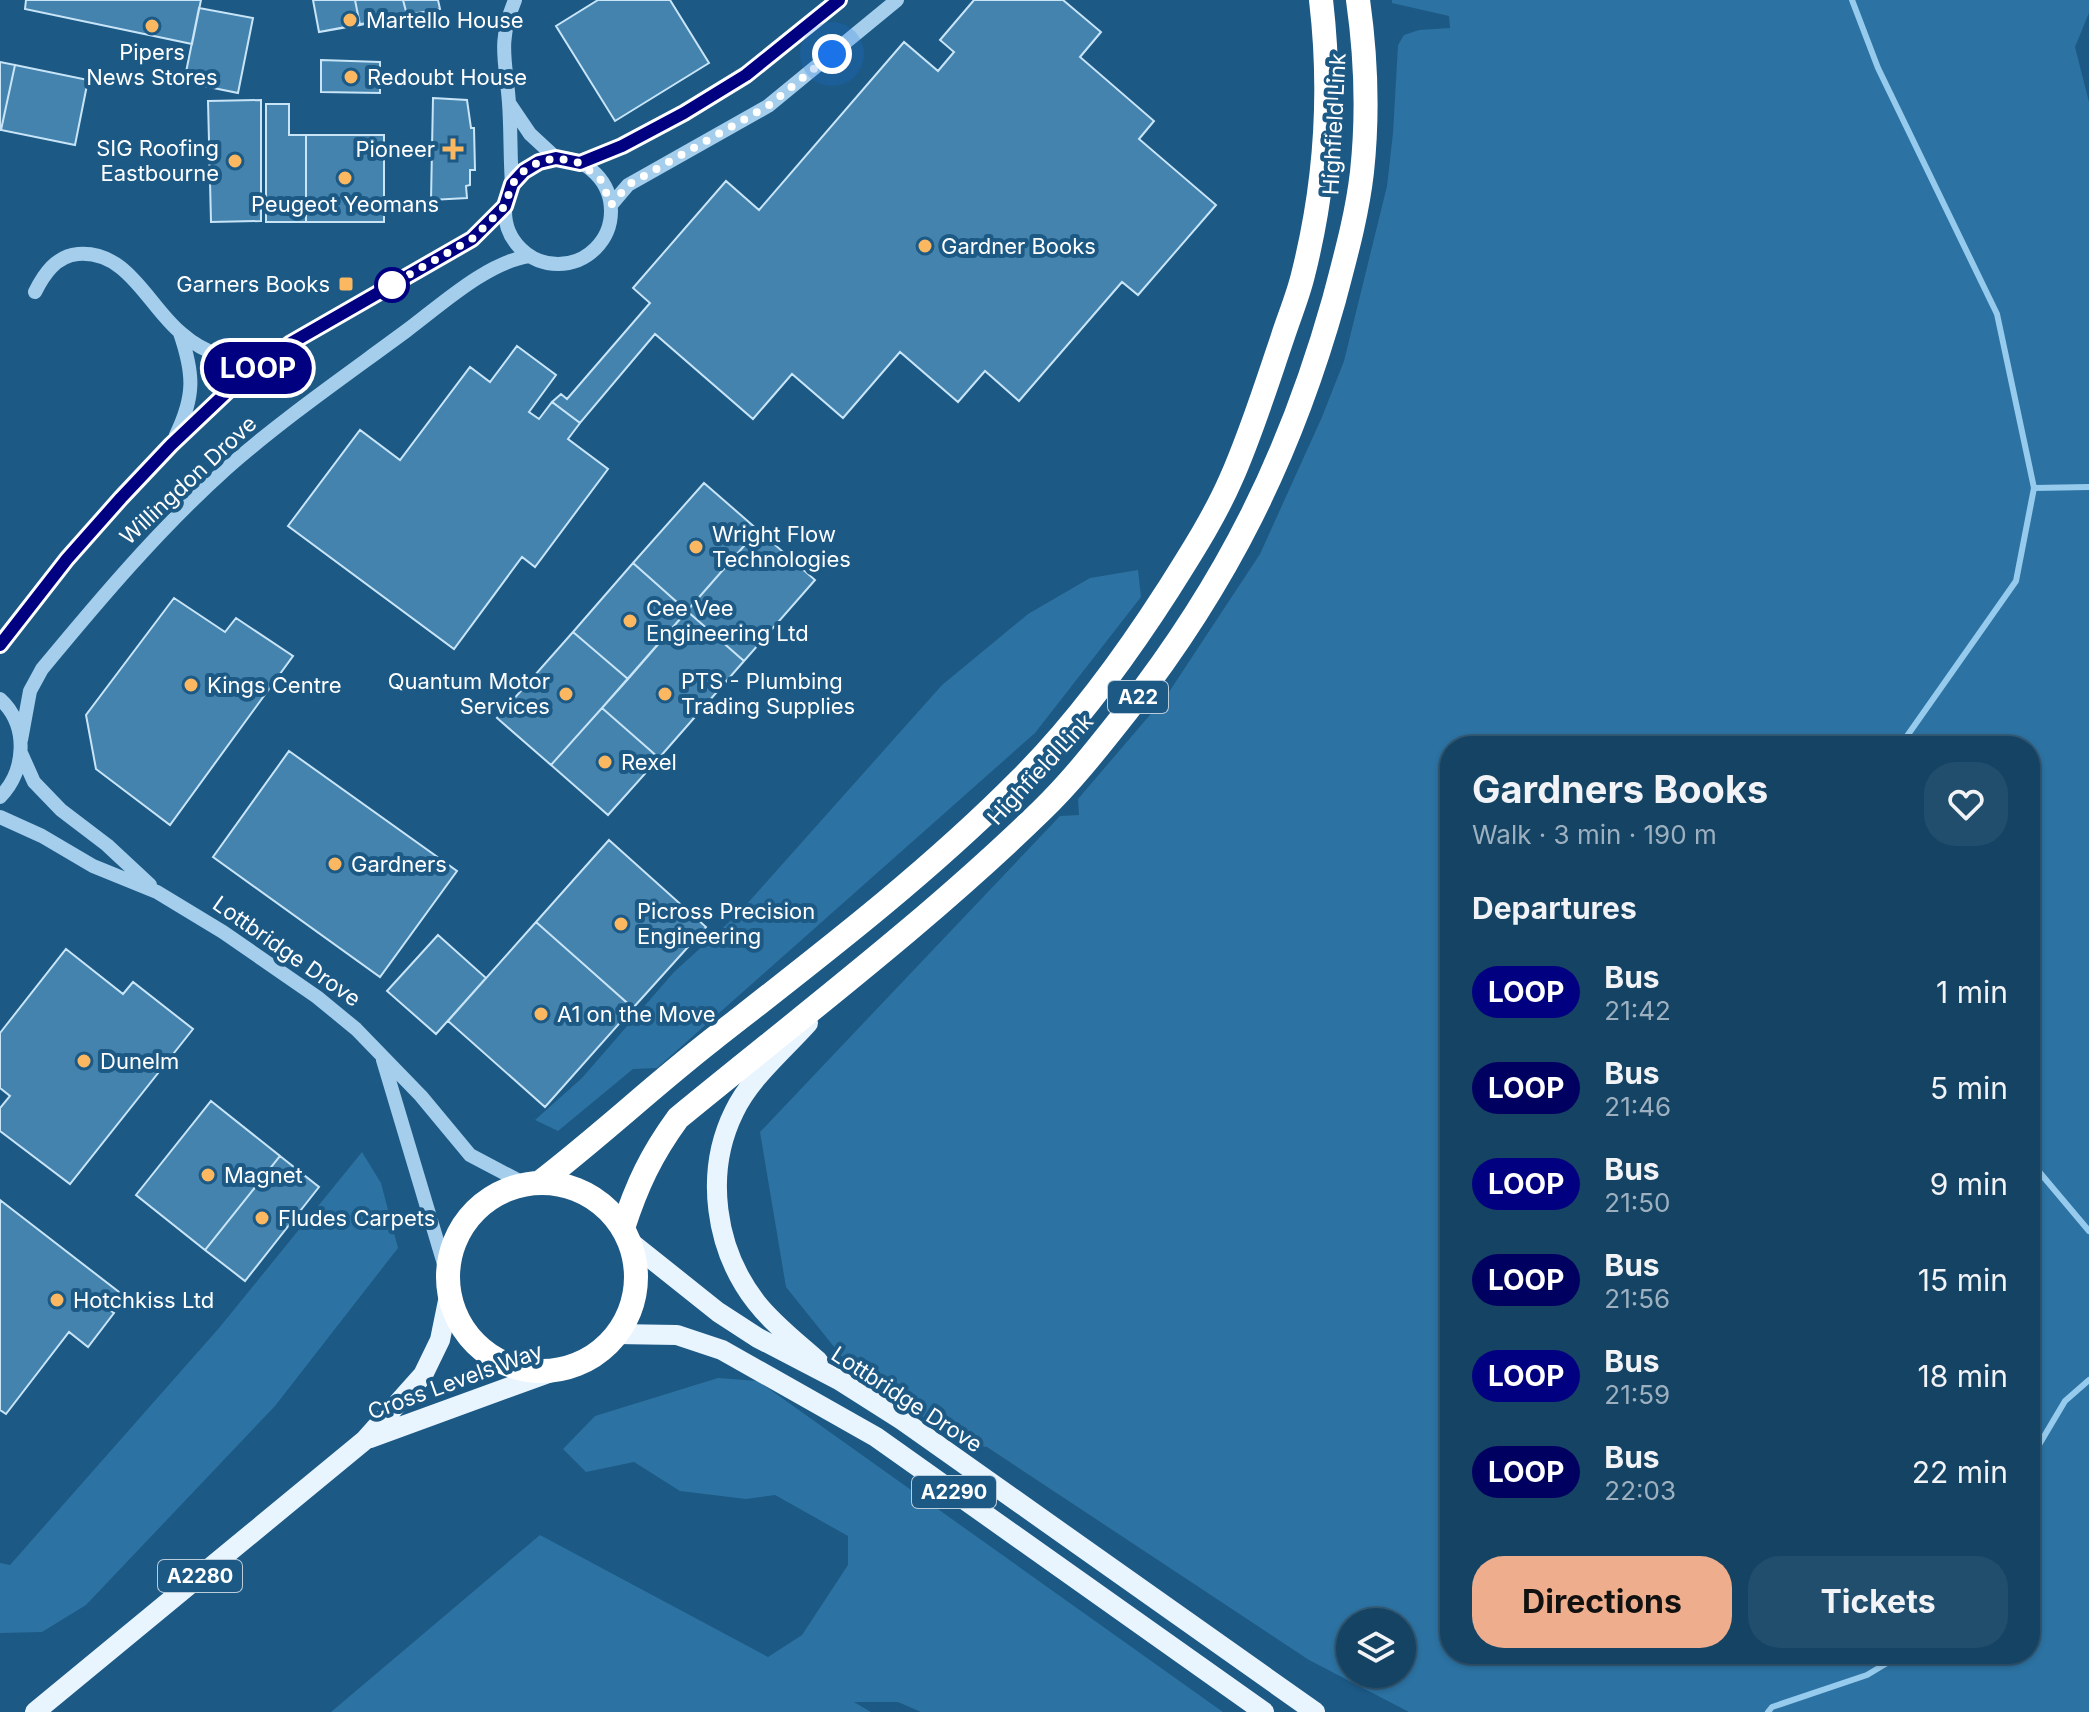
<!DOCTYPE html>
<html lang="en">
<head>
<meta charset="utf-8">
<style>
	body { margin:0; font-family:Inter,sans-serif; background:#224e6d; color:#f1f3f6; height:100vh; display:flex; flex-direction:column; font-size:30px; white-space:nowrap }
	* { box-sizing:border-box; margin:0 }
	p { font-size:26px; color:#9db0bf }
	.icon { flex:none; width:44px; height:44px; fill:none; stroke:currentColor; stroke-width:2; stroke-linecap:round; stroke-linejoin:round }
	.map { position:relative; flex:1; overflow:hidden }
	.details { position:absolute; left:1440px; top:736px; width:600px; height:928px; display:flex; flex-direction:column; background:#154364; border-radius:32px; box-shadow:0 2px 6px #0004,0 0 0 2px #345c78 }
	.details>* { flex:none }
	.badge { padding:0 16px; border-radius:26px; font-size:28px; line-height:52px }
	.tools { position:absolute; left:1336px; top:1608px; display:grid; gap:16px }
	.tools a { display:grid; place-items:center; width:80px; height:80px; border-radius:50%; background:#154364; box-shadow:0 2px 6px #0004,0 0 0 2px #345c78; font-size:40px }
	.you { position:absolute; width:40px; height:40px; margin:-20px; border:6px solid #fff; border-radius:50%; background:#1a73e8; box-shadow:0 0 0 12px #1a73e833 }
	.map>.badge { position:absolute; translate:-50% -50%; box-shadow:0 0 0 4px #fff }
	h2 { padding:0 32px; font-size:30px; line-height:72px }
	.round { display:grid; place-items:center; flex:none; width:84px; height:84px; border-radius:32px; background:#224e6d }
	.head { display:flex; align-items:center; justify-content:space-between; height:136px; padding:0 32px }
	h1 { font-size:38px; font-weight:700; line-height:60px }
	.action { display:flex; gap:16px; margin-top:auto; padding:16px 32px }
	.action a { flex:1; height:92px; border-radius:32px; background:#eead8d; color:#111; font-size:32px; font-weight:700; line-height:92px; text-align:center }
	.action a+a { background:#224e6d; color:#f1f3f6 }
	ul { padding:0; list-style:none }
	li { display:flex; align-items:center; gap:24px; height:96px; padding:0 32px }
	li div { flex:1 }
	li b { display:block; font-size:30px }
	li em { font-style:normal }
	li .badge { min-width:88px; font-weight:700; text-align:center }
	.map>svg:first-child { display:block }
	.green { fill:#2c72a2; fill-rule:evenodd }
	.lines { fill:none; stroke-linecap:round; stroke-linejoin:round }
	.stream { stroke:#97cbed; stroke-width:6 }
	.building { fill:#4483ae; stroke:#c8e5f8; stroke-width:2 }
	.minor { stroke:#a4ceeb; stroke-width:14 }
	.major { stroke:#e8f4fe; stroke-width:20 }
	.highway { stroke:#fff; stroke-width:24 }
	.line-casing { stroke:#fff; stroke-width:18 }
	.line { stroke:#000080; stroke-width:12 }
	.walk { stroke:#fff; stroke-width:8; stroke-dasharray:0 14.4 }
	.poi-dot { fill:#fbb861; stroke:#1c5985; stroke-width:3 }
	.stop-dot { fill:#fff; stroke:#000080; stroke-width:4 }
	.labels { text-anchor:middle; stroke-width:8; stroke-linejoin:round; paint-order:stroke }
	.shield { fill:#1c5985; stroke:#bbcdda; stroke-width:2 }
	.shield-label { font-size:20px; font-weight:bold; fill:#fff }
	.poi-label { font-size:22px; fill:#fff; stroke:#1c5985; text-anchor:start }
	.street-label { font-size:22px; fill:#fff; stroke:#1c5985 }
</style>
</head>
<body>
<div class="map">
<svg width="2089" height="1712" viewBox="0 0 2089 1712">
	<rect width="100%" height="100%" fill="#1c5985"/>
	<!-- green -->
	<path class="green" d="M1392 0H2089V13L2075 47 2089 102V1712H1409L1309 1660 987 1447 963 1444 851 1368 786 1287 760 1132 1060 816 1079 815 1078 799 1167 695 1260 554 1322 417 1344 361 1387 186 1393 133 1398 45 1404 35 1419 30 1450 28 1449 16 1392 3ZM2030 746V1654H1450V746ZM1350 1622H1402V1674H1350Z
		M1138 570 1141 597 1035 733 657 1068 633 1069 558 1131 535 1120 582 1078 674 972 738 914 942 685 1028 614 1090 578Z
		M362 1152 381 1183 398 1248 275 1406 86 1605 42 1632 0 1633V1563L10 1565 219 1328Z
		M718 1378 758 1381 1223 1712H921L898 1702H854L871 1712H331L540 1535 768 1657 802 1635 848 1565V1536L775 1495 746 1499 680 1491 634 1462 586 1472 563 1449 595 1416Z"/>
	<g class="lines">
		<!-- stream -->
		<path class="stream" d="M1852 0 1878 68 1997 314 2034 488 2016 581 1900 746
			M2034 488 2089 487
			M2030 1161 2089 1231
			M2030 1460 2065 1401 2089 1380
			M1768 1712 1772 1707 1867 1675 1902 1654"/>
	</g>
	<!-- building -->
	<path class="building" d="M26 0H201L192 44 25 9Z
		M313 0H438L440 9 319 32Z
		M313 0H355L360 25 319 32Z
		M355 0H403L407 15 360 25Z
		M403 0H438L440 9 407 15Z
		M598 0H670L709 63 615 121 556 26Z
		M974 0H1063L1101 32 1080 57 1154 121 1139 139 1216 205 1138 295 1122 282 1019 401 985 371 958 402 900 352 843 418 792 374 753 419 655 334 580 423 552 402 561 394 567 399 650 303 633 288 726 181 759 210 904 42 938 71 954 52 940 40Z
		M199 8 253 18 238 93 184 82Z
		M321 60 380 62V93L321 92Z
		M0 62 15 65 1 130H0Z
		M15 65 88 80 75 145 1 130Z
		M433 98 467 100 471 128H474L475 170H470V185L466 186 467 198 431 200Z
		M261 100V221L211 222 208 101Z
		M266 104H289V135H306V222H266Z
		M306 135H384V222H306Z
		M517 346 556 375 529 412 539 419 552 402 580 423 568 439 608 469 535 567 522 557 454 649 288 526 360 430 400 460 470 367 490 382Z
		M704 483 758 530 687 611 633 563Z
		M758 530 815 580 744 661 687 611Z
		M633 563 687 611 628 679 573 632Z
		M174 598 225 632 236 618 293 656 170 825 96 769 86 715Z
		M687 611 744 661 659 758 602 708Z
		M573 632 628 679 551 765 497 718Z
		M602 708 659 758 608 815 551 765Z
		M289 751 457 871 380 977 213 857Z
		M609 840 706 927 633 1008 536 922Z
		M536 922 633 1008 545 1107 448 1021Z
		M438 935 486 978 436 1034 387 991Z
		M66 949 123 994 133 982 193 1029 70 1184 0 1131V1108L10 1096 0 1088V1033Z
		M211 1101 280 1156 205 1250 136 1195Z
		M280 1156 319 1187 245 1281 205 1250Z
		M0 1200 119 1292 107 1308 114 1313 88 1347 69 1332 6 1414 0 1410Z"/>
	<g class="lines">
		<!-- minor -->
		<path class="minor" d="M509 103 530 134 556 158
			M505 211a53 53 0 1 1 106 0a53 53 0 1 1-106 0Z
			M580 163C637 140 692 112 743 77 776 54 807 25 839 0
			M512 184C510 157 511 130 509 103 506 61 497 43 515 0
			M611 205 628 185 768 106 897 0
			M35 292C44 274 56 256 78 254 128 250 148 306 181 333 207 356 232 360 265 363
			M176 435C195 396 194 374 180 333
			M0 645 67 559 121 498 171 445 230 389 291 343 472 239 505 206
			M0 699C29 725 26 771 0 797
			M21 740 30 691 42 669C100 599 159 529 227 468 284 418 345 376 406 331 441 305 486 263 529 256
			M21 753 34 782 61 810 107 845 150 885
			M0 817 42 836 93 866 157 892 223 932 317 997 356 1029 421 1096 470 1155 525 1184
			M383 1060 447 1274"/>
		<!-- major -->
		<path class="major" d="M808 1023C783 1051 750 1078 734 1112 704 1173 715 1249 756 1302 773 1324 798 1343 818 1361
			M629 1241 718 1312 758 1338 839 1380 902 1420 1315 1712
			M616 1334 677 1335 722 1350 876 1437 1264 1712
			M370 1438 562 1368
			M35 1712 365 1440 423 1375 440 1340 449 1296"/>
		<!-- highway -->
		<path class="highway" d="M539 1183C599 1137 653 1086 712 1040 818 957 926 875 1021 779 1077 723 1125 657 1168 590 1190 555 1214 518 1231 479 1251 434 1266 386 1282 339 1289 317 1298 296 1303 275 1326 184 1332 93 1321 0
			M448 1277a94 94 0 1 1 188 0a94 94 0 1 1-188 0Z
			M623 1228C637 1185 651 1155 678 1118 801 1017 928 921 1042 810 1073 780 1100 745 1127 711 1227 583 1290 456 1334 300 1345 258 1357 216 1362 172 1368 116 1366 56 1358 0"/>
	</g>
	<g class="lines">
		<!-- line casing -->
		<g class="line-casing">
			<path id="line" d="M0 645 67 559 121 498 171 445 230 389 291 343 472 239 505 206 512 184 524 171 539 162 556 158 580 163 622 146 684 113 746 75 839 0"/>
		</g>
		<!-- line -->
		<use href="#line" class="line"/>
		<!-- walk -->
		<path class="walk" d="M392 285 382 290 472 239 505 206 512 184 524 171 539 162 556 158 580 163 601 180 611 205 628 185 768 106 832 54"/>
	</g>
	<!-- markers -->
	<g class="poi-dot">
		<circle cx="350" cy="20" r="8"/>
		<circle cx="152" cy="26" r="8"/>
		<circle cx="351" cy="77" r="8"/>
		<path d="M449 137h8v8h8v8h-8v8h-8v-8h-8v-8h8z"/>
		<circle cx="235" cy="161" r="8"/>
		<circle cx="345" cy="178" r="8"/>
		<circle cx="925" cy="246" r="8"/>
		<rect x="338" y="276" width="16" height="16" rx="4"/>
		<circle cx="696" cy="547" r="8"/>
		<circle cx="630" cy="621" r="8"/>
		<circle cx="191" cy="685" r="8"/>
		<circle cx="566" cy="694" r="8"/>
		<circle cx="665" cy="694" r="8"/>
		<circle cx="605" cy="762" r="8"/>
		<circle cx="335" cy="864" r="8"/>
		<circle cx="621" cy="924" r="8"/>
		<circle cx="541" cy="1014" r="8"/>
		<circle cx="84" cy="1061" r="8"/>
		<circle cx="208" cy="1175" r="8"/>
		<circle cx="262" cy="1218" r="8"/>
		<circle cx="57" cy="1300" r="8"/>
	</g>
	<circle class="stop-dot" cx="392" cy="285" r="16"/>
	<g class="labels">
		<!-- shield labels -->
		<g class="shield">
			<rect x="1108" y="681" width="60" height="32" rx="6"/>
			<rect x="912" y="1476" width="84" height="32" rx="6"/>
			<rect x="158" y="1560" width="84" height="32" rx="6"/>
		</g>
		<g class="shield-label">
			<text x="1138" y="704">A22</text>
			<text x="954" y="1499">A2290</text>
			<text x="200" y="1583">A2280</text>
		</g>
		<!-- poi labels -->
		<g class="poi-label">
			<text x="366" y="28">Martello House</text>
			<text x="152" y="60" text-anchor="middle">Pipers<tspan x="152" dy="25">News Stores</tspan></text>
			<text x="367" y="85">Redoubt House</text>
			<text x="219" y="156" text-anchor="end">SIG Roofing<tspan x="219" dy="25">Eastbourne</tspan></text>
			<text x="435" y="157" text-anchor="end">Pioneer</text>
			<text x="345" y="212" text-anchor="middle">Peugeot Yeomans</text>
			<text x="941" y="254">Gardner Books</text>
			<text x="330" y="292" text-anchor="end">Garners Books</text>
			<text x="712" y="542">Wright Flow<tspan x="712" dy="25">Technologies</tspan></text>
			<text x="646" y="616">Cee Vee<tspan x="646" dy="25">Engineering Ltd</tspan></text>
			<text x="550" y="689" text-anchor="end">Quantum Motor<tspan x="550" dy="25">Services</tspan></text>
			<text x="681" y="689">PTS - Plumbing<tspan x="681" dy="25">Trading Supplies</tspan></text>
			<text x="207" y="693">Kings Centre</text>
			<text x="621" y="770">Rexel</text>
			<text x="351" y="872">Gardners</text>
			<text x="637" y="919">Picross Precision<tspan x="637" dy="25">Engineering</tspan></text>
			<text x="557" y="1022">A1 on the Move</text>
			<text x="100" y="1069">Dunelm</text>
			<text x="224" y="1183">Magnet</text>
			<text x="278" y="1226">Fludes Carpets</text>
			<text x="73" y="1308">Hotchkiss Ltd</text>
		</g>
		<!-- street labels -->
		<g class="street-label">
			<text transform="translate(1334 124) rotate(-87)" y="8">Highfield Link</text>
			<text transform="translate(188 480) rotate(-43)" y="8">Willingdon Drove</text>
			<text transform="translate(1040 769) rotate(-47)" y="8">Highfield Link</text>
			<text transform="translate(287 951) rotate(35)" y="8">Lottbridge Drove</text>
			<text transform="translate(455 1381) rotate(-20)" y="8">Cross Levels Way</text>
			<text transform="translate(907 1399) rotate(33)" y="8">Lottbridge Drove</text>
		</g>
	</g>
</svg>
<div class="tools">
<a><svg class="icon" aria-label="layers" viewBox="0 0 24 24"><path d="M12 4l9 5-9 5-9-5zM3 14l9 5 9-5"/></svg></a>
</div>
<div class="you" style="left:832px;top:54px"></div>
<b class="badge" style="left:258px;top:368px;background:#000080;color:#fff">LOOP</b>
<section class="details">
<div class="head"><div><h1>Gardners Books</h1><p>Walk · 3 min · 190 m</p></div><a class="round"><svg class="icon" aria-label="heart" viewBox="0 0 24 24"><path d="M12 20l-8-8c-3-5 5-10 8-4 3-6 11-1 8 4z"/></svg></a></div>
<h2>Departures</h2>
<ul>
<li><span class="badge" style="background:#000080;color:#fff">LOOP</span><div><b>Bus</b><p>21:42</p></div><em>1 min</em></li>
<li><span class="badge" style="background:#000060;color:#fff">LOOP</span><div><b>Bus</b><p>21:46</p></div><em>5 min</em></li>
<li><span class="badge" style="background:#000080;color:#fff">LOOP</span><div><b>Bus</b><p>21:50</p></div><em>9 min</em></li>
<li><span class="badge" style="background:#000060;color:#fff">LOOP</span><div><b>Bus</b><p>21:56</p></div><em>15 min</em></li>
<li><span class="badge" style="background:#000080;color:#fff">LOOP</span><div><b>Bus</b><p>21:59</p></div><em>18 min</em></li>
<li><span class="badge" style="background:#000060;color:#fff">LOOP</span><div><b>Bus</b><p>22:03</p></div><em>22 min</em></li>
</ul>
<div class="action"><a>Directions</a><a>Tickets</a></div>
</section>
</div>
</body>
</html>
